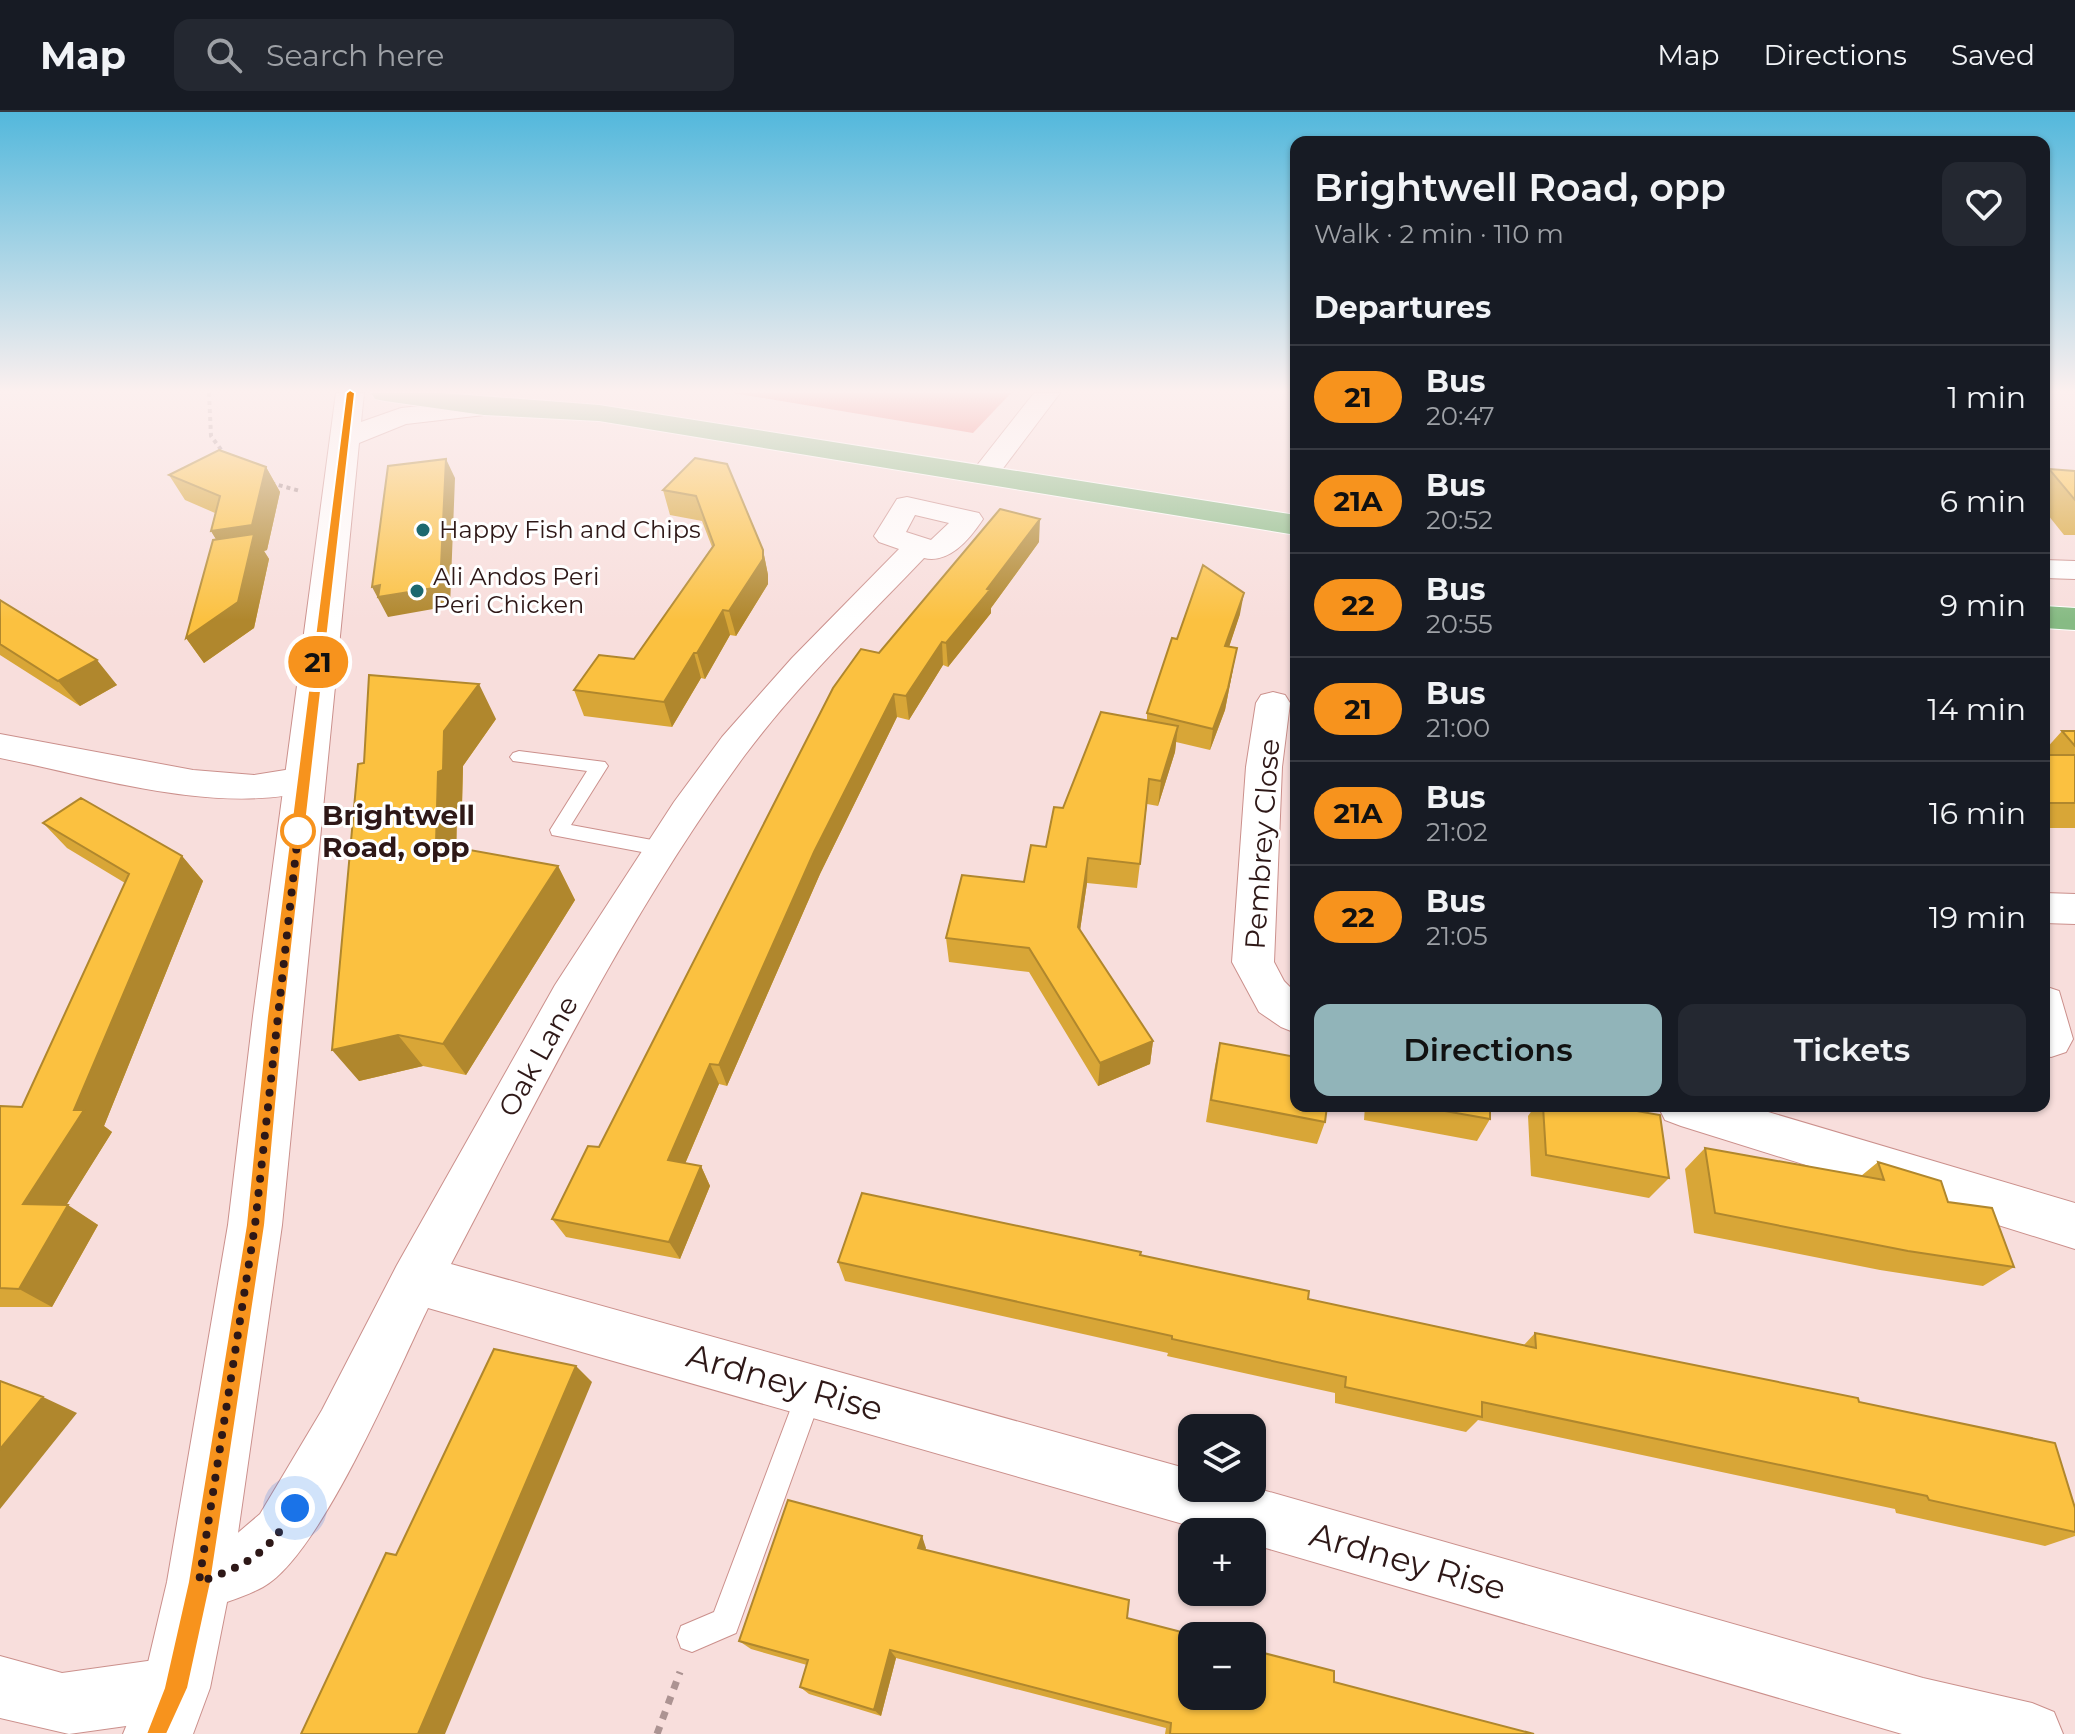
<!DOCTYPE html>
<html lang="en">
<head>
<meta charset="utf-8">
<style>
	body { margin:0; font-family:Montserrat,sans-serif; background:#242831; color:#f1f3f6; height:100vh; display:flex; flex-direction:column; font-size:30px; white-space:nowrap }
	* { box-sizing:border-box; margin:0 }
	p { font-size:26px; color:#9ea1a6 }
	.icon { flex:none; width:44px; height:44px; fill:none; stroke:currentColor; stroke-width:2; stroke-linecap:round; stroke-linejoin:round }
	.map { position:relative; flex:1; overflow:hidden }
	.side { position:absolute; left:1290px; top:24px; width:760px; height:976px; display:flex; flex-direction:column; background:#171b24; border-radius:16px; box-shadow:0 2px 6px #0004 }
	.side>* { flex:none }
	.badge { padding:0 16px; border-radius:26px; font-size:28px; line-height:52px }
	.buttons { position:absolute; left:1178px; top:1302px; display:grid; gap:16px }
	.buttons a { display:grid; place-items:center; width:88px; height:88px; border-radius:16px; background:#171b24; box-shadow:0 2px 6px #0004; font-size:40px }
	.you { position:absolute; width:40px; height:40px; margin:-20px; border:6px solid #fff; border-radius:50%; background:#1a73e8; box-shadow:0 0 0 12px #1a73e833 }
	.map>.badge { position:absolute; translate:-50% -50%; box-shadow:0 0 0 4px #fff }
	h2 { padding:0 24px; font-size:30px; line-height:72px }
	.round { display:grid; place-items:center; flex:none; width:84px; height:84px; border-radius:16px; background:#242831 }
	.overview { display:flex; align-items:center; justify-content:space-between; height:136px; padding:0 24px }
	h1 { font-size:38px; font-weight:600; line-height:60px }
	.action { display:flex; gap:16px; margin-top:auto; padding:16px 24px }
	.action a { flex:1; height:92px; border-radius:16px; background:#91b4b9; color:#111; font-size:32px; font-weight:600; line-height:92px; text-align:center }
	.action a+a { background:#242831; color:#f1f3f6 }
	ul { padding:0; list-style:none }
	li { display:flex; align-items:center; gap:24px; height:104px; padding:0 24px; border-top:2px solid #363941 }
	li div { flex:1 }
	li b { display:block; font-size:30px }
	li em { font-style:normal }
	li .badge { min-width:88px; font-weight:700; text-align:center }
	header { display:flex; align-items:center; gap:48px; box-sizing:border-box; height:112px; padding:0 40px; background:#171b24; border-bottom:2px solid #363941 }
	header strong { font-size:38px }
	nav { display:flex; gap:44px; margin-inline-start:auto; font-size:28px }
	.search { width:560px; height:72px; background:#242831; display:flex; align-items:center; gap:20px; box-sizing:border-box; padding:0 28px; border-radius:16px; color:#9ea1a6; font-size:30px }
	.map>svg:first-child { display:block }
	.forest { fill:#ef7471 }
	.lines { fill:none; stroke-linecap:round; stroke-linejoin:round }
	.lane-casing { stroke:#cb908c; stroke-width:2 }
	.street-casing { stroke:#cb908c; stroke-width:2 }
	.secondary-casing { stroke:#cb908c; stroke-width:2 }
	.highway-casing { stroke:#fff; stroke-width:2 }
	.path-far1 { stroke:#ac9392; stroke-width:4; stroke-dasharray:4 4; stroke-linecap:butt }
	.path { stroke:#ac9392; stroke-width:7; stroke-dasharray:8 8; stroke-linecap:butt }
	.lane { fill:#fff; fill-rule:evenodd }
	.street { fill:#fff; fill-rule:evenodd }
	.secondary { fill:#fff; fill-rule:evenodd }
	.highway { fill:#87bb84; fill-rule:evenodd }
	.wall { fill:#d8a637 }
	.shaded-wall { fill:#b0872d }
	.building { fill:#fbc140; stroke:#b0872d; stroke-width:2 }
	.line { fill:#f7931d; stroke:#fff; stroke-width:2 }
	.walk { stroke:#2e1817; stroke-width:8; stroke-dasharray:0 14.4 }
	.poi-dot { fill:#1c686f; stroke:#fff; stroke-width:3 }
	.stop-dot { fill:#fff; stroke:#f7931d; stroke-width:4 }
	.labels { text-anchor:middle; stroke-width:6; stroke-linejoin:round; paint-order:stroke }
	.far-poi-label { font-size:24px; fill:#2e1817; stroke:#fff; text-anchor:start }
	.stop-label { font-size:28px; font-weight:bold; fill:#2e1817; stroke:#fff; text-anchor:start }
	.street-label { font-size:28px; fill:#2e1817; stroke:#fff }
	.near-street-label { font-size:34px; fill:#2e1817; stroke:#fff }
</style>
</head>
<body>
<header>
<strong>Map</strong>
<div class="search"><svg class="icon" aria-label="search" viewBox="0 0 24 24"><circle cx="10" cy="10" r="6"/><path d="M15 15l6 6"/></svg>Search here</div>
<nav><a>Map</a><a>Directions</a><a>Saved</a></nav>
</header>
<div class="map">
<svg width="2075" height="1622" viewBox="0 0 2075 1622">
	<rect width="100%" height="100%" fill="#f8dedc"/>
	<!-- forest -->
	<path class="forest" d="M733 281H1011L973 321Z"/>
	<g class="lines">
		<!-- lane casing -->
		<g class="lane-casing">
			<path id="lane" d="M519 639 605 650 608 654 571 713 663 730 670 732 672 737 670 742 663 744 552 723 550 718 587 659 513 649 510 645 513 641Z
				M810 1267 819 1271 823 1280 736 1521 692 1540 681 1536 677 1525 681 1514 714 1500 797 1280 801 1271Z"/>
		</g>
		<!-- street casing -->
		<g class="street-casing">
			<path id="street" d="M1034 281H1060L995 367H975L971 361Z
				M907 385 979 401 983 407C970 427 949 452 924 446 863 510 798 572 745 643 629 800 542 979 451 1152L1192 1358V1376L1252 1375 1923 1566 2032 1591 2054 1600 2063 1622H1902L1252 1432V1420H1211L428 1196C397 1260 320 1444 263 1475 243 1486 220 1492 199 1499L178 1491 170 1470 178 1449 226 1431 260 1402 322 1298 397 1153 555 873 674 690 722 625 792 546 899 437 879 430 874 424 897 387ZM915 403 949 411 931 428 906 420Z
				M2044 448 2075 449V467L2044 466Z
				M1273 580 1285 583 1290 591 1282 655 1274 850 1284 869 1296 881V921L1281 915 1259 900 1232 850 1246 655 1256 591 1261 583Z
				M0 622 193 658 254 663 304 655 317 659 322 668 317 677C220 705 97 665 0 646Z
				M2044 781 2075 782V812L2044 811Z
				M2044 874 2059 879 2073 927 2066 940 2051 945 2044 943Z
				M1658 994H1748L2075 1091V1137L1681 1014 1665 1008Z
				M0 1544 62 1561 176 1545 198 1554 207 1576 198 1598 176 1607 69 1622 0 1606Z"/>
		</g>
		<!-- secondary casing -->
		<g class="secondary-casing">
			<path id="secondary" d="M336 281H364L361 310 401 296 484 287 494 289 498 295 494 301 484 303 406 312 359 331 282 1113 231 1470 210 1576 193 1622H123L142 1576 167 1470 228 1113 253 904Z"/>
		</g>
		<!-- highway casing -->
		<g class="highway-casing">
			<path id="highway" d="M371 281H441L599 293 1296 403V423L599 309 484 303 385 289 375 287Z
				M2044 494 2075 496V518L2044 516Z"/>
		</g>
		<!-- path-far1 -->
		<path class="path-far1" d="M209 281 211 324 225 343
			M271 371 300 379"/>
		<!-- path -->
		<path class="path" d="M657 1622 680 1560"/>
		<!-- lane -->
		<use href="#lane" class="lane"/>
		<!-- street -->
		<use href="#street" class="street"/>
		<!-- secondary -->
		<use href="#secondary" class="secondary"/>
		<!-- highway -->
		<use href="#highway" class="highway"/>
	</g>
	<!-- wall -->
	<path class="wall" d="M695 346 763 438 768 463V472L736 524 730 523 705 567 701 566 672 615 584 604 574 578 634 547 712 435 702 409 670 403 663 378Z
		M266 355 280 380 267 438 264 439 269 447 254 516 204 551 186 526 216 427 211 419 215 401 185 388 169 363Z
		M2049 357 2075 359V423H2064L2044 398V364Z
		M1039 430 991 496V501L948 555 943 553 909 608 897 605 820 762 727 974 719 972 685 1052 701 1054 710 1074 680 1147 566 1125 552 1107 599 1035 879 541Z
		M0 488 117 573 80 594 0 543Z
		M1240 502 1229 535 1233 557 1225 598 1210 638 1176 630 1175 640 1158 694 1147 692 1137 776 1087 771 1080 818 1153 929 1150 952 1098 974 1029 860 949 850 946 826 1024 770 1046 735 1147 608V601L1177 527Z
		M496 607 463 654 462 693 457 695 456 736 558 754 575 788 466 963 423 954 359 969 364 651Z
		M2062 619H2075V716H2044V639Z
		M43 711 182 744 203 769 104 1014 112 1020 66 1093 98 1113 52 1195H0V994L22 995 125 771 67 736Z
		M1220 931 1325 1010 1317 1032 1206 1010 1215 954Z
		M1365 994H1490V1007L1477 1029 1364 1008Z
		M1535 994H1608L1669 1066 1649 1086 1531 1064 1528 1004Z
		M1705 1036 1861 1064 1878 1050 1948 1090 2014 1155 1983 1174 1880 1158 1694 1121 1685 1057Z
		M1140 1143 1308 1187 1524 1233 1535 1221 1859 1290 2075 1396V1424L2045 1434 1896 1401 1895 1397 1478 1308 1466 1320 1335 1291V1281L1167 1244 1168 1241 845 1169 838 1150Z
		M922 1424 925 1438 1127 1506 1334 1570 1534 1622H1165L1166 1616 896 1546 881 1604 809 1582 800 1575 807 1553 751 1537 739 1529Z"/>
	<!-- shaded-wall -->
	<path class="shaded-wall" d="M446 347 455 366 450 494 388 505 372 475 380 473Z
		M266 355 280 380 267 438 264 439 269 447 254 516 204 551 186 526 226 444 211 419Z
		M1040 407 1039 430 991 496V501L948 555 946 531Z
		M763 438 768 463V472L736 524 729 499Z
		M1244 481 1240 502 1222 556 1225 534Z
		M723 498 730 523 705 567 697 541Z
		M942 530 943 553 909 608 906 584Z
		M1237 536 1225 598 1210 638 1213 617Z
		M694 541 701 566 672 615 664 590Z
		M97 548 117 573 80 594 58 569Z
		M479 572 496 607 463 654 462 693 457 695 456 766 436 732 438 660 444 619Z
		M894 582 897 605 820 762 727 974 719 953 814 740Z
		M1178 614 1175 640 1158 694 1161 669Z
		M182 744 203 769 104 1014 112 1020 54 1113 23 1092 74 998Z
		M1088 746 1087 771 1077 839 1078 815Z
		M558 754 575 788 466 963 443 932Z
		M398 923 423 954 359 969 332 938Z
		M1153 929 1150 952 1098 974 1100 951Z
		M710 952 719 972 678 1068 668 1048Z
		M701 1054 710 1074 680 1147 669 1130Z
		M68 1093 98 1113 52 1195 19 1177Z
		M576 1254 592 1270 445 1622H418Z
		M43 1285 77 1301 0 1397V1337Z
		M922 1424 926 1436 923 1447 918 1436Z
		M890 1538 896 1546 881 1604 874 1598Z"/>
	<!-- building -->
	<path class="building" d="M219 338 266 355 252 413 211 419 220 384 169 363Z
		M695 346 727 352 763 438V447L729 499 723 498 697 541H694L664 590 574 578 599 543 634 547 714 433 696 384 663 378Z
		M446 347 440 475 378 485 380 473 372 475 388 354Z
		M2049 357 2075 359V388Z
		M1000 397 1040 407 987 477 990 478 946 531 942 530 906 584 894 582 814 740 719 953 710 952 668 1048 701 1054 669 1130 552 1107 588 1034 599 1035 833 576 861 537 879 541Z
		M254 422 238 490 186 526 213 428Z
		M1203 453 1244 481 1225 534 1237 536 1228 576 1213 617 1147 601 1172 526 1177 527Z
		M0 488 97 548 58 569 0 532Z
		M369 563 479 572 444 619 443 658 438 660 436 732 558 754 443 932 398 923 332 938 358 652 364 651Z
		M1101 600 1178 614 1161 669 1149 667 1140 752 1088 746 1078 815 1153 929 1100 951 1029 836 946 826 962 763 1024 770 1031 733 1046 735 1054 695 1063 696Z
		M2062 619H2075V634Z
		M2044 643H2075V691H2044Z
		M81 686 182 744 74 998H84L23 1092 68 1093 19 1177 0 1176V994L22 995 129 762 43 711Z
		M1220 931 1296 945V994H1327L1325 1010 1211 988Z
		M1417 994H1490V1007Z
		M1543 994H1608L1660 1003 1669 1066 1546 1043Z
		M1705 1036 1884 1068 1878 1050 1941 1069 1948 1090 1992 1096 2014 1155 1908 1139 1715 1101Z
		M862 1081 1141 1140 1140 1143 1309 1179 1308 1187 1536 1236 1535 1221 1858 1286 1859 1290 2055 1331 2075 1396V1420L1929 1388 1927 1384 1482 1290V1305L1345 1275 1346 1265 1172 1227V1224L838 1150Z
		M494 1237 576 1254 418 1622H301L386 1441 396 1443Z
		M0 1269 43 1285 0 1337Z
		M788 1388 922 1424 918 1436 1129 1488 1127 1506 1197 1524H1192V1584H1252V1538L1334 1559V1570L1534 1622H1170L1171 1611 890 1538 874 1598 800 1575 808 1548 739 1529Z"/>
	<!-- sky -->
	<linearGradient id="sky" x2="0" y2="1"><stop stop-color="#53b8dc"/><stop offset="0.55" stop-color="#fcf0ef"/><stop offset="1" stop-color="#fcf0ef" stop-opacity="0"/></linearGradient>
	<rect width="2075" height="508" fill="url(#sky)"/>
	<!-- line -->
	<path class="line" d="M350 278 355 281 284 904 265 1113 211 1470 188 1576 167 1622H146L164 1576 188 1470 246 1113 267 904 346 281Z"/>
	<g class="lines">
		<!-- walk -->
		<path class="walk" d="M295 1396C268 1442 248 1453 199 1470L255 1113 299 713 298 719"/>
	</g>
	<!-- markers -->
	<g class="poi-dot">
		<circle cx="423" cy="418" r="8"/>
		<circle cx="417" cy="479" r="8"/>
	</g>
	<circle class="stop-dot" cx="298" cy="719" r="16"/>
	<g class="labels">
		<!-- far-poi labels -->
		<g class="far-poi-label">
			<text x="439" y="426">Happy Fish and Chips</text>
			<text x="433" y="473">Ali Andos Peri<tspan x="433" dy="28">Peri Chicken</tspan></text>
		</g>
		<!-- stop labels -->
		<g class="stop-label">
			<text x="322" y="713">Brightwell<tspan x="322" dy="32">Road, opp</tspan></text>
		</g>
		<!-- street labels -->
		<g class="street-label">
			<text transform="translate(1262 732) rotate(-86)" y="10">Pembrey Close</text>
			<text transform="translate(538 944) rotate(-61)" y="10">Oak Lane</text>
		</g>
		<!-- near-street labels -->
		<g class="near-street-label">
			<text transform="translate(785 1270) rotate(16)" y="12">Ardney Rise</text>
			<text transform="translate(1408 1449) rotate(16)" y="12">Ardney Rise</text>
		</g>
	</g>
</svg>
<div class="buttons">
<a><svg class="icon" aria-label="layers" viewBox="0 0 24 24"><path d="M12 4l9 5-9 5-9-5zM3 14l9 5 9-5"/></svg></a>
<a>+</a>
<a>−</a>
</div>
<div class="you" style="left:295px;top:1396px"></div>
<b class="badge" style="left:318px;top:550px;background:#f7931d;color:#111">21</b>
<section class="side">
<div class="overview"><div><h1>Brightwell Road, opp</h1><p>Walk · 2 min · 110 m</p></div><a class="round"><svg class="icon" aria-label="heart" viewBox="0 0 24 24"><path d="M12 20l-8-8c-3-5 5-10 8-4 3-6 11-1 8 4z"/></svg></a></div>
<h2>Departures</h2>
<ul>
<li><span class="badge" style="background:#f7931d;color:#111">21</span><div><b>Bus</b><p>20:47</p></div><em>1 min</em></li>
<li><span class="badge" style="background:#f7931d;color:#111">21A</span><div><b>Bus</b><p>20:52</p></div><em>6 min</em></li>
<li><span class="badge" style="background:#f7931d;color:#111">22</span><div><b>Bus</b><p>20:55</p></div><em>9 min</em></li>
<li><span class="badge" style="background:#f7931d;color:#111">21</span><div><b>Bus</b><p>21:00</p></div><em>14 min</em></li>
<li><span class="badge" style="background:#f7931d;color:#111">21A</span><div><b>Bus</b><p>21:02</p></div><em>16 min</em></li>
<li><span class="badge" style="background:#f7931d;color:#111">22</span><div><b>Bus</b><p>21:05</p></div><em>19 min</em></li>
</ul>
<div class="action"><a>Directions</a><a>Tickets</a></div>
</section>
</div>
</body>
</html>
